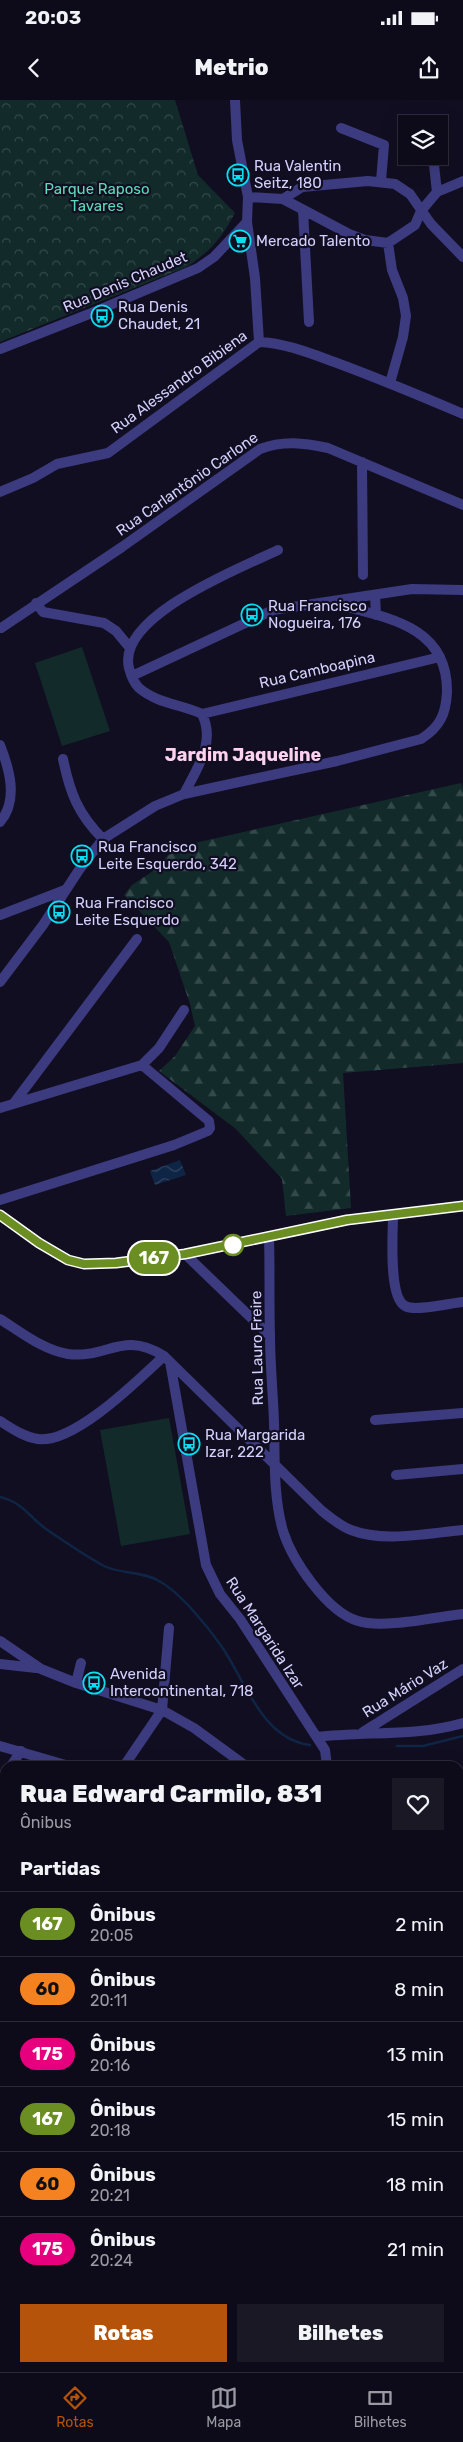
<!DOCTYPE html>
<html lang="pt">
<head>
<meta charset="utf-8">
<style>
	body { margin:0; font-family:Rubik,sans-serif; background:#1b1826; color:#f1f3f6; height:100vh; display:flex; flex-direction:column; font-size:19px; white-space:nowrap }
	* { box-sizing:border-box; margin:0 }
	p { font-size:16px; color:#9a9aa2 }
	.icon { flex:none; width:28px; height:28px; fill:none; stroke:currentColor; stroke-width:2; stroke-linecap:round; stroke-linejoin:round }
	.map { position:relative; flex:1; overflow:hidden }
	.details { position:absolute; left:0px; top:1661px; width:464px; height:611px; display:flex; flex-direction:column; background:#0d0a19; border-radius:15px 15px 0 0; box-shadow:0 5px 20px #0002,0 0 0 1px #2d2b38 }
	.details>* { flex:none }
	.badge { padding:0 10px; border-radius:16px; font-size:18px; line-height:32px }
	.controls { position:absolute; left:398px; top:15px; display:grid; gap:10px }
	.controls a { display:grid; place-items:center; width:50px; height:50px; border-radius:0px; background:#0d0a19; box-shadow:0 5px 20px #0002,0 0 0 1px #2d2b38; font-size:25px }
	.map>.badge { position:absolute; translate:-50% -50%; box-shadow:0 0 0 2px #fff }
	h2 { padding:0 20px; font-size:19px; line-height:45px }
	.round { display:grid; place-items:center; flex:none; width:52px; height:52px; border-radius:0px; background:#1b1826 }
	.headline { display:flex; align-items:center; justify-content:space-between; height:85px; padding:0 20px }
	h1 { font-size:24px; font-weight:800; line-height:38px }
	.button { display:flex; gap:10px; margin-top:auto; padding:10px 20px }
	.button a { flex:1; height:58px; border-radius:0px; background:#b45309; color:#fff; font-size:20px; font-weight:800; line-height:58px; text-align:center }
	.button a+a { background:#1b1826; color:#f1f3f6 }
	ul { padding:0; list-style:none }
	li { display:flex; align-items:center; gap:15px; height:65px; padding:0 20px; border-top:1px solid #2d2b38 }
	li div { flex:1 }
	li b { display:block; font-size:19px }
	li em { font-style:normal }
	li .badge { min-width:55px; font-weight:700; text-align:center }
	.status { display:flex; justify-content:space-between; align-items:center; height:35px; padding:0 25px; background:#0d0a19; direction:ltr }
	.status svg { height:14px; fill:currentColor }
	header { display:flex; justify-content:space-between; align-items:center; height:65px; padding:0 20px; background:#0d0a19; font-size:22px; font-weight:800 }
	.tabs { display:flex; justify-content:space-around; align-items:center; height:70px; border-top:1px solid #2d2b38; background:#0d0a19; font-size:14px; color:#9a9aa2 }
	.tabs a { display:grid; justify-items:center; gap:2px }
	.tabs .active { color:#b45309 }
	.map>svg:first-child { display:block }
	.grass { fill:#122b2a }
	.forest { fill:url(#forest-firs) }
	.park { fill:url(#park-crowns) }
	.water { fill:url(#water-waves) }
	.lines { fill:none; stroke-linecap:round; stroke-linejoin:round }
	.stream { stroke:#0f2545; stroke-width:2.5 }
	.river { stroke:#0f2545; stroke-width:16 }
	.minor { stroke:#3c3b7f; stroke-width:10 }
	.line-casing { stroke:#fff; stroke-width:11 }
	.line { stroke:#6b8e23; stroke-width:8 }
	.stop-dot { fill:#fff; stroke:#6b8e23; stroke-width:2.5 }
	.labels { text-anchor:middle; stroke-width:4.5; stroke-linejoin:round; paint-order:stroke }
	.poi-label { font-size:15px; fill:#d4d0fd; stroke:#110e21; text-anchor:start }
	.park-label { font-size:15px; fill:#5fdab9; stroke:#110e21 }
	.street-label { font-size:15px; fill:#d4d0fd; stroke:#110e21 }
	.quarter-label { font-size:18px; font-weight:bold; fill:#fdd2ef; stroke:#110e21 }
</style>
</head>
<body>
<div class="status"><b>20:03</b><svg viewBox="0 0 49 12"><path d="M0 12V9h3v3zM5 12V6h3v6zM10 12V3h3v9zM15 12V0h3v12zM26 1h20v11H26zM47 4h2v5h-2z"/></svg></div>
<header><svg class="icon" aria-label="back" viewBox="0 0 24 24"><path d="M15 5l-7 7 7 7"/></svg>Metrio<svg class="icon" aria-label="share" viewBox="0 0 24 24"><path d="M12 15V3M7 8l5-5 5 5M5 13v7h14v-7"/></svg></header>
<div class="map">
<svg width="463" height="2272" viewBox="0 0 463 2272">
	<defs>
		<pattern id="forest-firs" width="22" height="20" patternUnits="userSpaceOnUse" patternTransform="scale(1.25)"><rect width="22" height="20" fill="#122b2a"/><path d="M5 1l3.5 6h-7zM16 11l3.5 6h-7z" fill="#34494a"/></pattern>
		<pattern id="park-crowns" width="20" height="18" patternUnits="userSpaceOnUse" patternTransform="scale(1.25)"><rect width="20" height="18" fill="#122b2a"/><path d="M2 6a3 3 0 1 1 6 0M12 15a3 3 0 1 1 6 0" fill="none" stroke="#34494a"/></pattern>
		<pattern id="water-waves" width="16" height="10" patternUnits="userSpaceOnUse" patternTransform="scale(1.25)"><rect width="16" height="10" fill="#0f2545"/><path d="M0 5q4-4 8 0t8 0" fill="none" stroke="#314461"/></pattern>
	</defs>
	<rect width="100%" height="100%" fill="#110e21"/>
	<!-- grass -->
	<path class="grass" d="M82 547 110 631 62 646 35 563Z
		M169 1318 190 1434 121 1446 100 1330Z
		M355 2268H400L401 2272H356Z"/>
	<!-- forest -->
	<path class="forest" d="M461 683 463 688V963L343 973 351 1108 286 1116 282 1079 236 1029 159 971 175 956 195 926 190 904 169 842 124 795 132 785 153 771 168 755 199 742Z
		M5 2164V2268H70L64 2272H0V2168Z"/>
	<!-- park -->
	<path class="park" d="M0 0H175L198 75 235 113C221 139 211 151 186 167L0 242Z"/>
	<!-- water -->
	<path class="water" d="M180 1060 186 1075 155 1085 150 1071Z"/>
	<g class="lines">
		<!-- stream -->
		<path class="stream" d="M0 1397C24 1403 28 1416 46 1429 65 1442 84 1455 104 1466 120 1474 143 1471 159 1481 181 1493 208 1527 222 1547 246 1582 262 1639 310 1645
			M397 1646H423L463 1636"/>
		<!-- river -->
		<path class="river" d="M405 2268 406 2272
			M116 2272 124 2268"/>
		<!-- minor -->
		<path class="minor" d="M235 0 237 40 248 97 247 122 255 178 259 242
			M341 28 384 45 381 81
			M433 56 437 92
			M248 97 283 99 349 134 365 140 388 143 415 125 421 111 437 92 463 81
			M283 99 302 87 368 81 395 84 410 94 431 124 463 157
			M303 110 309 222
			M388 143 392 170 403 198 406 216 403 237 390 283
			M0 249 89 214 198 168 214 157 247 122
			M362 362 363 475
			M0 392 33 378 57 364 108 353 259 242C286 243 312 254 337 263 380 279 421 296 463 314
			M375 495 376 515
			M36 503 43 512 104 523 116 531 130 548
			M1 528 122 447 260 349C284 340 304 343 328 348L463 405
			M132 576 273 510 412 489 463 490
			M202 614 440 557
			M0 645C9 668 19 700 0 722
			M63 659C70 693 78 714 103 739
			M184 694C197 668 216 643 202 614 181 604 158 604 139 588 133 582 131 576 129 568 116 516 241 468 278 450
			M0 815 65 790
			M0 882 43 825 79 770 103 739 155 706 184 694 337 661 421 639C440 627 446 614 447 592 448 522 380 517 328 502
			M14 1003 137 839
			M0 1008 142 965 159 948 184 910
			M0 1100 174 1045 208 1031 210 1028 209 1021 142 965
			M0 1115 39 1143 68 1160 84 1164 116 1163 185 1154 347 1120 463 1106
			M393 1115C393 1132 388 1197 405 1206 416 1212 450 1203 463 1202
			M269 1137C270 1169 269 1202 270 1235 270 1264 273 1293 274 1322 275 1357 273 1396 283 1431 292 1460 327 1512 358 1521 383 1529 435 1517 463 1514
			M185 1154 270 1236
			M0 1219C21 1232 43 1250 68 1254 108 1259 122 1230 164 1256L322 1411C331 1418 340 1426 351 1430 384 1443 428 1433 463 1430
			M170 1262 206 1465 220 1494 240 1519 325 1650 327 1666
			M375 1320 463 1313
			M0 1321C11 1328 24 1337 38 1339 74 1344 138 1280 164 1256
			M396 1375 463 1369
			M0 1541 41 1569 76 1583 162 1610 194 1628 246 1666
			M0 1564 36 1568
			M76 1583 81 1563
			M363 1632 463 1569
			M317 1637C366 1631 414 1637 463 1623
			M0 1646 69 1666
			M11 1666 21 1651
			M124 1666 162 1610 169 1528
			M0 1681 5 1674
			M459 1749H463
			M459 1765 463 1760
			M0 1826 5 1819
			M459 1899 463 1895
			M0 1966 5 1959
			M0 2002 5 2008
			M459 2007 463 2004
			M0 2101 5 2097
			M459 2118 463 2115
			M459 2232 463 2235
			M107 2268 108 2272
			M188 2268 189 2272
			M269 2268 270 2272
			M349 2268 350 2272
			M447 2268 448 2272"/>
	</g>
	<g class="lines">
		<!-- line casing -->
		<g class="line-casing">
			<path id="line" d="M0 1115 39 1143 68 1160 84 1164 116 1163 185 1154 347 1120 463 1106"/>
		</g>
		<!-- line -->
		<use href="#line" class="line"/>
	</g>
	<!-- icons -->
	<defs>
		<g id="bus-ring" transform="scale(1.125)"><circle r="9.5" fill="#110e21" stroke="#09dff1" stroke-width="1.5"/><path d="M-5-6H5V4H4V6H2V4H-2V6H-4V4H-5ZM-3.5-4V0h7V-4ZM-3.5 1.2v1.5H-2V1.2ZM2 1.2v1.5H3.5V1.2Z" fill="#09dff1"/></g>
		<g id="supermarket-ring" transform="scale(1.125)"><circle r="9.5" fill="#110e21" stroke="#09dff1" stroke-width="1.5"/><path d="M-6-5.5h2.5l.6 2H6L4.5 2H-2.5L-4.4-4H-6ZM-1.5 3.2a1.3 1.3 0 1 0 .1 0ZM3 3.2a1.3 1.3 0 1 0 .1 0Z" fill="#09dff1"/></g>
	</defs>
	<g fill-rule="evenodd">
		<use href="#bus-ring" x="238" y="75"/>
		<use href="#supermarket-ring" x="240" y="141"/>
		<use href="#bus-ring" x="102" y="216"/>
		<use href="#bus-ring" x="252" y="515"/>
		<use href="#bus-ring" x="82" y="756"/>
		<use href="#bus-ring" x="59" y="812"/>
		<use href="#bus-ring" x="189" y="1344"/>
		<use href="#bus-ring" x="94" y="1583"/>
	</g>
	<!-- markers -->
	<circle class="stop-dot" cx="233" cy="1145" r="10"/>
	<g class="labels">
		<!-- poi labels -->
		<g class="poi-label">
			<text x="254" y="71">Rua Valentin<tspan x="254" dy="17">Seitz, 180</tspan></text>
			<text x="256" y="146">Mercado Talento</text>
			<text x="118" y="212">Rua Denis<tspan x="118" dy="17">Chaudet, 21</tspan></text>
			<text x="268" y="511">Rua Francisco<tspan x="268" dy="17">Nogueira, 176</tspan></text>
			<text x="98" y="752">Rua Francisco<tspan x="98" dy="17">Leite Esquerdo, 342</tspan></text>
			<text x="75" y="808">Rua Francisco<tspan x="75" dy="17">Leite Esquerdo</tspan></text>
			<text x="205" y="1340">Rua Margarida<tspan x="205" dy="17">Izar, 222</tspan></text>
			<text x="110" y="1579">Avenida<tspan x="110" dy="17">Intercontinental, 718</tspan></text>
		</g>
		<!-- park labels -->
		<g class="park-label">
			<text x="97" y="94">Parque Raposo<tspan x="97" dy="17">Tavares</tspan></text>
		</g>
		<!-- street labels -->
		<g class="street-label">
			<text transform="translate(125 182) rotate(-23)" y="5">Rua Denis Chaudet</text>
			<text transform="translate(179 282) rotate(-36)" y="5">Rua Alessandro Bibiena</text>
			<text transform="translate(187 384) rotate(-35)" y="5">Rua Carlantônio Carlone</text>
			<text transform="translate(317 570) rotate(-13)" y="5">Rua Camboapina</text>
			<text transform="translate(257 1248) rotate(-91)" y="5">Rua Lauro Freire</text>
			<text transform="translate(265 1533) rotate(57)" y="5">Rua Margarida Izar</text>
			<text transform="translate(405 1588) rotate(-32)" y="5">Rua Mário Vaz</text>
		</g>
		<!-- quarter labels -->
		<g class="quarter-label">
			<text x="243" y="661">Jardim Jaqueline</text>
		</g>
	</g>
</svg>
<div class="controls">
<a><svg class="icon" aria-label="layers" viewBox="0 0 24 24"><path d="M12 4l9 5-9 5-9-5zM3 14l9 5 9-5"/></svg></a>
</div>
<b class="badge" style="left:154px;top:1158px;background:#6b8e23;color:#fff">167</b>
<section class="details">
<div class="headline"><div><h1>Rua Edward Carmilo, 831</h1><p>Ônibus</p></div><a class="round"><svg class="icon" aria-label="heart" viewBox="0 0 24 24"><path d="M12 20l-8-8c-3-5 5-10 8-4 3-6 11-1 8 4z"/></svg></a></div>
<h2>Partidas</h2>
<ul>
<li><span class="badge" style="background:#6b8e23;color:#fff">167</span><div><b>Ônibus</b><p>20:05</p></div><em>2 min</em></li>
<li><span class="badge" style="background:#f58220;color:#111">60</span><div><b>Ônibus</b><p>20:11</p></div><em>8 min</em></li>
<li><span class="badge" style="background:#e6007e;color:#fff">175</span><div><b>Ônibus</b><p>20:16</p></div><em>13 min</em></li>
<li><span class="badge" style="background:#6b8e23;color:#fff">167</span><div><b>Ônibus</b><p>20:18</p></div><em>15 min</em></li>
<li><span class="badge" style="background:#f58220;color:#111">60</span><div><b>Ônibus</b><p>20:21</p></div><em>18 min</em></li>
<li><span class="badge" style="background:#e6007e;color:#fff">175</span><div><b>Ônibus</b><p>20:24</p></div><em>21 min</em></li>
</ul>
<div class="button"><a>Rotas</a><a>Bilhetes</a></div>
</section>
</div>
<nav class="tabs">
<a class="active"><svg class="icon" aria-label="directions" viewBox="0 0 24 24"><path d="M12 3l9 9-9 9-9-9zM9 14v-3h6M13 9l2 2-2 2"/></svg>Rotas</a>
<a><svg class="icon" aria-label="map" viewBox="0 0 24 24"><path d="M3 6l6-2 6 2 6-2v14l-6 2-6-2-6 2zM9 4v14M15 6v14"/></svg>Mapa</a>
<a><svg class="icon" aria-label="tickets" viewBox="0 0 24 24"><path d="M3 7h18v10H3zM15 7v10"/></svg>Bilhetes</a>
</nav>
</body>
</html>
